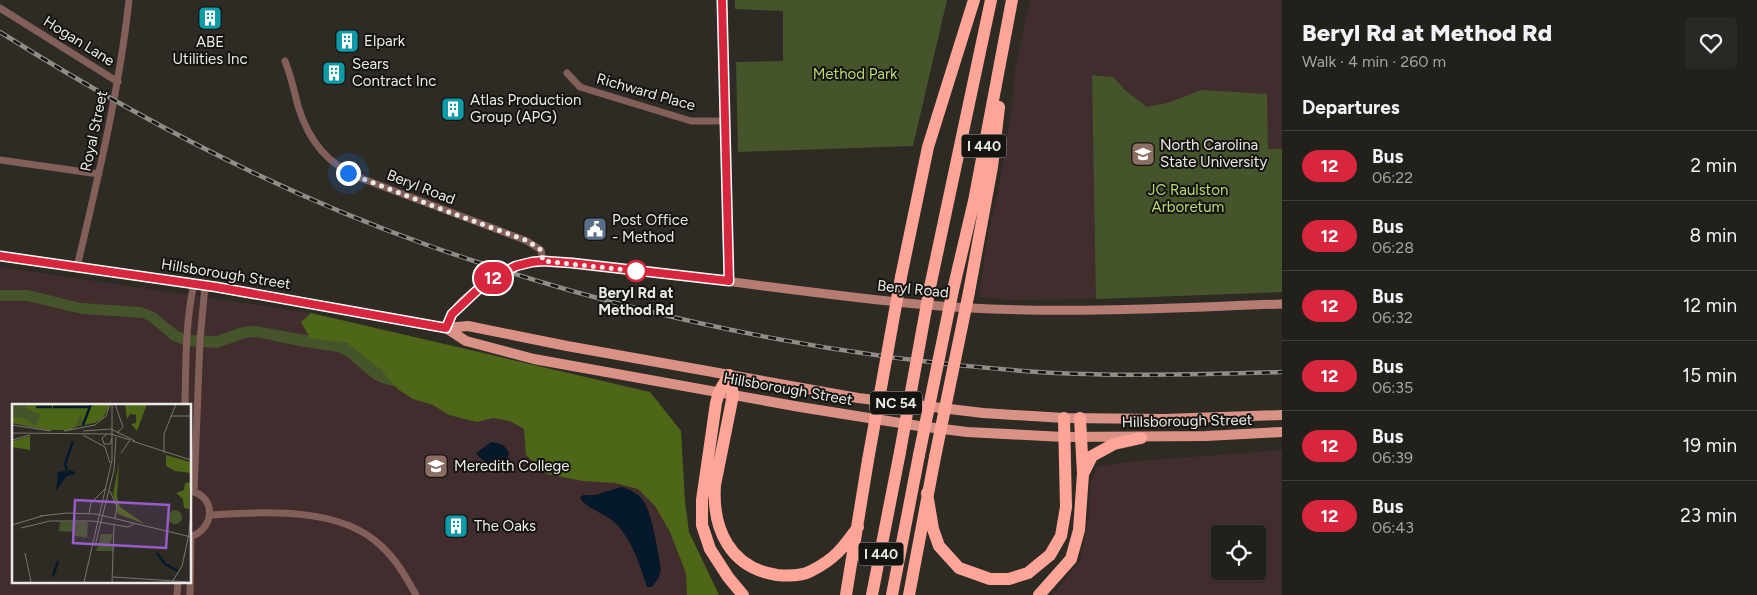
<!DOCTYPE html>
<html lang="en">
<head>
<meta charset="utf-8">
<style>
	body { margin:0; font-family:Figtree,sans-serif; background:#2a2824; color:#f1f3f6; height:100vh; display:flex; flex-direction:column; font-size:19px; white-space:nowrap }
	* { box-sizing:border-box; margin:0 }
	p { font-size:16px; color:#a2a3a3 }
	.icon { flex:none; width:28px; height:28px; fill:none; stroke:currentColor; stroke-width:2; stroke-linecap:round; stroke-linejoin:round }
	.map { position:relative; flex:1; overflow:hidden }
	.side { display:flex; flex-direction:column; background:#22201b; width:475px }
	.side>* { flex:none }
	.badge { padding:0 10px; border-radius:16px; font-size:18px; line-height:32px }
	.controls { position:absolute; left:1211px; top:525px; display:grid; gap:10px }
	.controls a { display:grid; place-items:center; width:55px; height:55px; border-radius:5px; background:#22201b; box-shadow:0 1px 4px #0004,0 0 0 1px #3f3e3a; font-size:25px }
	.you { position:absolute; width:25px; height:25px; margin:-12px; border:4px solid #fff; border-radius:50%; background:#1a73e8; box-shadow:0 0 0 8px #1a73e833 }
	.map>.badge { position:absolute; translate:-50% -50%; box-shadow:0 0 0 2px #fff }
	h2 { padding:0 20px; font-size:19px; line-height:45px }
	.round { display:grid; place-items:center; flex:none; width:52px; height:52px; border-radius:5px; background:#2a2824 }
	.summary { display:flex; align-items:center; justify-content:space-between; height:85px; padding:0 20px }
	h1 { font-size:24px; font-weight:800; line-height:38px }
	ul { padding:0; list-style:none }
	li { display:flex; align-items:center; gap:15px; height:70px; padding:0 20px; border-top:1px solid #3f3e3a }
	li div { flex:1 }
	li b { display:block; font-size:19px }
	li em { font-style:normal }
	li .badge { min-width:55px; font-weight:700; text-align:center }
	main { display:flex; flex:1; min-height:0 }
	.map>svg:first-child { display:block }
	.education { fill:#412d2d; fill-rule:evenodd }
	.green { fill:#45542b }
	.forest { fill:#4e6617 }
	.water { fill:#06192a }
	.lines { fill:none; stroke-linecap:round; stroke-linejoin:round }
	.street { stroke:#835f5a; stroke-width:7 }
	.secondary { stroke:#b57c73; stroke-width:9 }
	.primary { stroke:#db9286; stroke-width:10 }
	.highway { stroke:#fea598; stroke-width:12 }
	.rail-casing { stroke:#8f8d87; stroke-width:4.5 }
	.rail { stroke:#151410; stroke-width:2.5; stroke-dasharray:8; stroke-linecap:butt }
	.highway-bridge { stroke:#fea598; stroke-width:12 }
	.line-casing { stroke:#fff; stroke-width:11 }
	.line { stroke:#d7263d; stroke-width:8 }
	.walk { stroke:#eceae6; stroke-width:5; stroke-dasharray:0 9 }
	.stop-dot { fill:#fff; stroke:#d7263d; stroke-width:2.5 }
	.labels { text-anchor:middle; stroke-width:4; stroke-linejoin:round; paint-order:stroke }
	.shield { fill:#151410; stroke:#acaaa6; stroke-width:1 }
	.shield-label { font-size:14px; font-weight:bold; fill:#eceae6 }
	.street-label { font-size:15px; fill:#eceae6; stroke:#151410 }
	.poi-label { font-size:15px; fill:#eceae6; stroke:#151410; text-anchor:start }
	.park-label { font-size:15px; fill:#b6db73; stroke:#151410 }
	.stop-label { font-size:15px; font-weight:bold; fill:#eceae6; stroke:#151410 }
	.inset-river { fill:none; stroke:#06192a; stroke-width:2.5 }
	.inset-road { fill:none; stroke:#7a7772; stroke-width:1 }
	.view { fill:#975cc9; fill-opacity:0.15; stroke:#975cc9; stroke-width:2.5 }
	.inset-edge { fill:none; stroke:#eceae6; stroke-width:2.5 }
</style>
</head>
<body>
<main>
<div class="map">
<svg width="1282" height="595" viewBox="0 0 1282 595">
	<rect width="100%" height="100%" fill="#2e2b24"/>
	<!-- education -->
	<path class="education" d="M1030 0H1282V292L1096 299 1010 300 979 297 988 235 998 193 1011 114 1015 69Z
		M0 267 311 313 650 392 681 431 685 502 689 532 719 595H0ZM14 405H190V581H14Z
		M1282 450V595H1052L1080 561 1089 514 1090 484 1098 466 1138 461ZM1220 534H1258V571H1220Z"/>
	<!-- green -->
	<path class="green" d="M735 0H947L913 146 738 152 736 62 783 61V11L735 9Z
		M1092 75 1113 77 1125 90 1147 107 1167 103 1202 90 1267 94 1268 149H1282V292L1096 299Z
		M0 290H28L81 303 141 307 156 313 178 331 188 335 216 336 243 327 256 326 339 341 349 344 384 372 628 442 381 383 372 378 346 356 338 352 304 347 256 337 246 338 217 348 187 346 171 340 150 322 143 318 82 314 27 301H0Z"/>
	<!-- forest -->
	<path class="forest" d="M311 313 650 392 681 431 685 502 689 532 719 595H687L686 573 670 532 655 506 638 489 615 483 583 481 547 474 526 455 524 429 510 421 493 418 477 422 449 415 433 405 413 399 399 390 381 370 347 343 310 338 301 322Z"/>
	<!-- water -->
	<path class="water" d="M491 442C500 443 506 445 509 454L504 465C493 464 482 463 476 453Z
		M621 487C629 489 636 492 642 499 652 511 658 552 661 569L659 577 652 587H647C640 566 632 539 615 523 605 513 588 510 580 498L583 495H595Z"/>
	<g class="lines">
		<!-- street -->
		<path class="street" d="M0 8 118 82
			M285 61C291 76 294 90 298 106 309 142 328 165 363 179L527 241 541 250 543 261
			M567 73 580 87 691 121H724
			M0 160 99 174
			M77 267C98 178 119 91 129 0
			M185 405C186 365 185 323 194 284
			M190 491C217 496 215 529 190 537
			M194 491 200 340 205 286
			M210 515C263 512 339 506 380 545 396 559 406 577 416 595
			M177 595 178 581
			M190 595 191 537"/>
		<!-- secondary -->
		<path class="secondary" d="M722 0 729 281
			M446 328C452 300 506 266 533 262 547 260 562 262 576 264 598 266 619 269 641 271 733 281 825 295 917 304 1038 316 1161 308 1282 304"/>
		<!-- primary -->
		<path class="primary" d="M0 256 216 287 446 328 468 326 567 346 858 398 983 413 1064 418 1164 419 1282 415
			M446 328 466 341 534 359 800 407 919 426 967 432 1064 437 1206 436 1282 432"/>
		<!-- highway -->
		<path class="highway" d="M901 277 928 147 974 0
			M930 287 991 0
			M953 290 974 201 1012 0
			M969 292 992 167 999 107
			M729 375 733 395 715 485C712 529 730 568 777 575 788 576 802 576 811 571 835 559 843 548 858 527
			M729 375 719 392 716 403 702 500V525L710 549 728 577 743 595
			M1083 474 1092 456 1114 444 1141 438
			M927 493 933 529 939 546 959 568 990 579H1009L1028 573 1050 555 1061 536 1066 507 1064 418
			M846 595 868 460
			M872 595 900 452
			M892 595 919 455
			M909 595 935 457
			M1039 595 1071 559 1079 530 1083 474 1080 418"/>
		<!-- rail casing -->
		<g class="rail-casing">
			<path id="rail" d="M0 32C135 117 279 193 430 246 626 315 831 358 1038 372 1119 377 1201 375 1282 372"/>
		</g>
		<!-- rail -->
		<use href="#rail" class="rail"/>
		<!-- highway-bridge -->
		<path class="highway-bridge" d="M900 452 930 287
			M919 455 953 290
			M935 457 969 292
			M868 460 901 277"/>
	</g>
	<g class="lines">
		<!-- line casing -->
		<g class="line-casing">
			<path id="line" d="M0 256 216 287 446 328 452 314 488 280 516 266 532 262 543 261 572 263 729 281 722 0"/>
		</g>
		<!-- line -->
		<use href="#line" class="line"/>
		<!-- walk -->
		<path class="walk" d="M348 173 438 208 528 241 541 250 543 261 636 271"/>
	</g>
	<!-- icons -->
	<defs>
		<g id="building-square" transform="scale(1.25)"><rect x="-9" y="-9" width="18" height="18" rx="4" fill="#0f9aa8" stroke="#151410"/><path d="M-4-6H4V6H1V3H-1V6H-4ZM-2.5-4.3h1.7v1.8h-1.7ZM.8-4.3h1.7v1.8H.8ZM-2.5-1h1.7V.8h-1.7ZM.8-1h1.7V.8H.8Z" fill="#fff"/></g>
		<g id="university-square" transform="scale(1.25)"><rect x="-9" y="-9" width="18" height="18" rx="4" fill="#8d6e63" stroke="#151410"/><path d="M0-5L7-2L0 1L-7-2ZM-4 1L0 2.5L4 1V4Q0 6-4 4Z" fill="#fff"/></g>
		<g id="civic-square" transform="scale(1.25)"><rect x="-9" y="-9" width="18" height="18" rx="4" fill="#5c6f8a" stroke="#151410"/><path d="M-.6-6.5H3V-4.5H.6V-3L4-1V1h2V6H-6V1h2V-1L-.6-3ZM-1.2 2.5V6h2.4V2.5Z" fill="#fff"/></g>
	</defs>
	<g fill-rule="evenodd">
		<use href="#building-square" x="210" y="18"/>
		<use href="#building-square" x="347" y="41"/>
		<use href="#building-square" x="334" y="73"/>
		<use href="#building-square" x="453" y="109"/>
		<use href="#university-square" x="1143" y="154"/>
		<use href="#civic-square" x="595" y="229"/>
		<use href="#university-square" x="436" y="466"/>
		<use href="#building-square" x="456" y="526"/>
	</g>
	<!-- markers -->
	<circle class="stop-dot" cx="636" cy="271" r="10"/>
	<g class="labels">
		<!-- shield labels -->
		<g class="shield">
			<rect x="961.5" y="134.5" width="45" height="23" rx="4"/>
			<rect x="870" y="391.5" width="52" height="23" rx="4"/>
			<rect x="858.5" y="542.5" width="45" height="23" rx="4"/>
		</g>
		<g class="shield-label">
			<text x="984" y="151">I 440</text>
			<text x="896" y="408">NC 54</text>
			<text x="881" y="559">I 440</text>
		</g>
		<!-- street labels -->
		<g class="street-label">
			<text transform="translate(79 41) rotate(32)" y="5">Hogan Lane</text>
			<text transform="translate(646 92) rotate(16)" y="5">Richward Place</text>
			<text transform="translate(94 131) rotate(-78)" y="5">Royal Street</text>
			<text transform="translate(421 187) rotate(21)" y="5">Beryl Road</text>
			<text transform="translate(226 274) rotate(9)" y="5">Hillsborough Street</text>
			<text transform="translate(913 289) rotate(6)" y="5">Beryl Road</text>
			<text transform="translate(788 389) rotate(10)" y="5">Hillsborough Street</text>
			<text transform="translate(1187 421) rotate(-1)" y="5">Hillsborough Street</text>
		</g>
		<!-- poi labels -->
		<g class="poi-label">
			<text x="364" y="46">Elpark</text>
			<text x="210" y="47" text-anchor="middle">ABE<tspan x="210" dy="17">Utilities Inc</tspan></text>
			<text x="352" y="69">Sears<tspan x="352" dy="17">Contract Inc</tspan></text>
			<text x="470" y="105">Atlas Production<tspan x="470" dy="17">Group (APG)</tspan></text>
			<text x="1160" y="150">North Carolina<tspan x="1160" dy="17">State University</tspan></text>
			<text x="612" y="225">Post Office<tspan x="612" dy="17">- Method</tspan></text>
			<text x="454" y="471">Meredith College</text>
			<text x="474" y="531">The Oaks</text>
		</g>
		<!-- park labels -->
		<g class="park-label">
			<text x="855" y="79">Method Park</text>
			<text x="1188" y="195">JC Raulston<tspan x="1188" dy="17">Arboretum</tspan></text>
		</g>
		<!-- stop labels -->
		<g class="stop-label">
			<text x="636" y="298">Beryl Rd at<tspan x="636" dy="17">Method Rd</tspan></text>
		</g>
	</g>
	<!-- overview -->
	<g transform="translate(12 404)">
		<rect width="179" height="179" fill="#2e2b24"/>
		<path d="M1 0H96L81 18 64 23H17L0 17ZM156 113a7 7 0 1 1 14 0a7 7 0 1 1-14 0ZM48 118H76L75 134 63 132 62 128 47 127ZM89 130H101L98 140H101V147H84Z" fill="#45542b"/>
		<path d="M18 0 70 2 98 0 91 14 83 19 71 21 68 9 64 23 57 26H35L0 19V13L11 14 24 22 28 11 15 5 14 1ZM113 0H135L125 27 119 20 124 19V11L118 10 115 15ZM18 32V46L0 43V37ZM154 51 178 58 179 69 163 67 154 62ZM107 59 105 93 108 103 133 120 106 110 101 90ZM179 78 177 87V105L172 104 171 95 164 89 172 86 173 79Z" fill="#4e6617"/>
		<path d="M59 66 64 69 54 73 44 87 46 68Z" fill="#06192a"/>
		<path class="inset-river" d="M24 3H40M41 3H77M71 21 79 0M55 66 53 60 61 37M145 149 153 160 166 167M41 172 46 157"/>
		<path class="inset-road" d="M103 0 111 23 105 29M159 12H179M0 21 39 27M52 27 83 21 94 12 98 0M71 27 99 25 123 37M0 29 99 30 118 36 109 49M95 30 90 34 92 40H98L100 34M71 31 93 43 98 59M0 36 18 31M120 37 179 56M152 49V30L164 0M98 87 105 103 103 114M77 109 79 99 93 85M28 112 55 109 84 110 179 133M0 121 30 112M9 124 38 117H81L116 123 122 120M177 127 179 108M83 142 102 66 104 33M13 149 19 178M101 173 177 178M72 178 100 56V0M100 178 102 121M160 178 170 162 178 125"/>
		<path class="view" d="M63 96 157 101 154 144 61 139Z"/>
		<rect width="179" height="179" class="inset-edge"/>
	</g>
</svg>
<div class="controls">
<a><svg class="icon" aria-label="locate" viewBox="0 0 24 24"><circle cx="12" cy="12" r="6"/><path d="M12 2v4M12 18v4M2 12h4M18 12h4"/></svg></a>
</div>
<div class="you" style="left:348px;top:173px"></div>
<b class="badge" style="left:493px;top:278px;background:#d7263d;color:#fff">12</b>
</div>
<section class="side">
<div class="summary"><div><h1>Beryl Rd at Method Rd</h1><p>Walk · 4 min · 260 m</p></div><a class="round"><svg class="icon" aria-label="heart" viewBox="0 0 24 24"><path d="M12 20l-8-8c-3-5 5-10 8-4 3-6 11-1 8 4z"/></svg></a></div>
<h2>Departures</h2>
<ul>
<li><span class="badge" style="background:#d7263d;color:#fff">12</span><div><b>Bus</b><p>06:22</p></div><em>2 min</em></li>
<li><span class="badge" style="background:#d7263d;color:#fff">12</span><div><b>Bus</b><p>06:28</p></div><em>8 min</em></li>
<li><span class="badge" style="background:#d7263d;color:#fff">12</span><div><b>Bus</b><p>06:32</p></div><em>12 min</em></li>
<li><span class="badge" style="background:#d7263d;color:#fff">12</span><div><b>Bus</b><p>06:35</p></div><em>15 min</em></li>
<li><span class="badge" style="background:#d7263d;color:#fff">12</span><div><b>Bus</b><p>06:39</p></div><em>19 min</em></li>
<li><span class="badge" style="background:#d7263d;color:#fff">12</span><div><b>Bus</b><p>06:43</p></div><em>23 min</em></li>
</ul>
</section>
</main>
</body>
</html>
